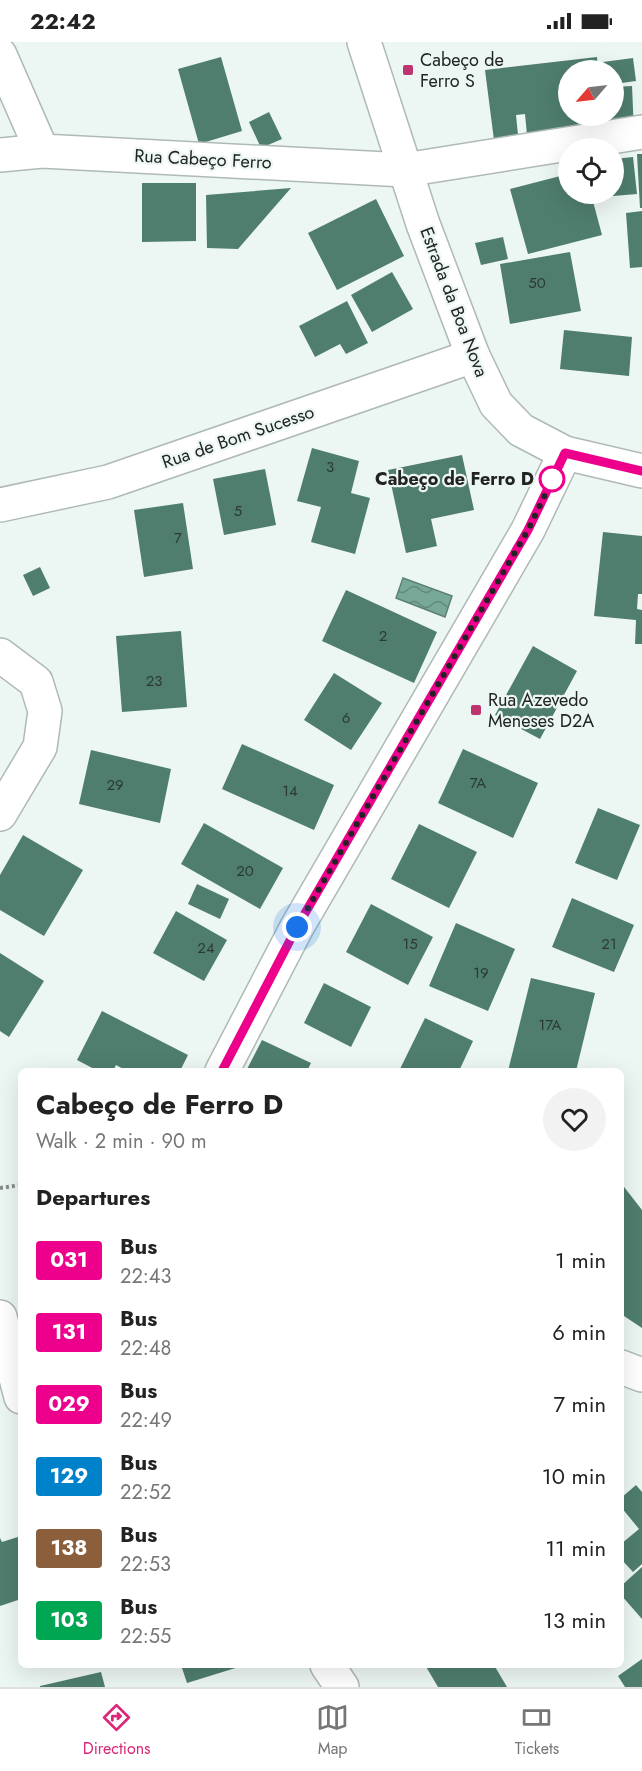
<!DOCTYPE html>
<html lang="en">
<head>
<meta charset="utf-8">
<style>
	body { margin:0; font-family:Jost,sans-serif; background:#f2f2f2; color:#222; height:100vh; display:flex; flex-direction:column; font-size:22px; white-space:nowrap }
	* { box-sizing:border-box; margin:0 }
	p { font-size:20px; color:#767676 }
	.icon { flex:none; width:33px; height:33px; fill:none; stroke:currentColor; stroke-width:2; stroke-linecap:round; stroke-linejoin:round }
	.map { position:relative; flex:1; overflow:hidden }
	.panel { position:absolute; left:18px; top:1026px; width:606px; height:600px; display:flex; flex-direction:column; background:#fff; border-radius:9px; box-shadow:0 6px 24px #0002 }
	.panel>* { flex:none }
	.badge { padding:0 12px; border-radius:4px; font-size:21px; line-height:39px }
	.needle { width:39px; rotate:242deg }
	.fabs { position:absolute; left:558px; top:18px; display:grid; gap:12px }
	.fabs a { display:grid; place-items:center; width:66px; height:66px; border-radius:50%; background:#fff; box-shadow:0 6px 24px #0002; font-size:30px }
	.you { position:absolute; width:30px; height:30px; margin:-15px; border:4px solid #fff; border-radius:50%; background:#1a73e8; box-shadow:0 0 0 9px #1a73e833 }
	.map>.badge { position:absolute; translate:-50% -50%; box-shadow:0 0 0 3px #fff }
	h2 { padding:0 18px; font-size:22px; line-height:54px }
	.round { display:grid; place-items:center; flex:none; width:63px; height:63px; border-radius:32px; background:#f2f2f2 }
	.overview { display:flex; align-items:center; justify-content:space-between; height:102px; padding:0 18px }
	h1 { font-size:28px; font-weight:700; line-height:45px }
	ul { padding:0; list-style:none }
	li { display:flex; align-items:center; gap:18px; height:72px; padding:0 18px }
	li div { flex:1 }
	li b { display:block; font-size:22px }
	li em { font-style:normal }
	li .badge { min-width:66px; font-weight:700; text-align:center }
	.status { display:flex; justify-content:space-between; align-items:center; height:42px; padding:0 30px; background:#fff; direction:ltr }
	.status svg { height:16px; fill:currentColor }
	.tabs { display:flex; justify-content:space-around; align-items:center; height:84px; border-top:2px solid #e0e0e0; background:#fff; font-size:16px; color:#767676 }
	.tabs a { display:grid; justify-items:center; gap:3px }
	.tabs .selected { color:#db2777 }
	.map>svg:first-child { display:block }
	.water { fill:url(#water-waves); stroke:#5e8175; stroke-width:1.5 }
	.building { fill:#4f7e6e }
	.lines { fill:none; stroke-linecap:round; stroke-linejoin:round }
	.minor-casing { stroke:#afb9b5; stroke-width:36 }
	.major-casing { stroke:#afb9b5; stroke-width:36 }
	.path { stroke:#878e8b; stroke-width:4; stroke-dasharray:3 3; stroke-linecap:butt }
	.minor { stroke:#fff; stroke-width:33 }
	.major { stroke:#fff; stroke-width:33 }
	.line-casing { stroke:#fff; stroke-width:14 }
	.line { stroke:#ec008c; stroke-width:9 }
	.walk { stroke:#212423; stroke-width:6; stroke-dasharray:0 10.8 }
	.poi-dot { fill:#be3470; stroke:#ecf6f2; stroke-width:2 }
	.stop-dot { fill:#fff; stroke:#ec008c; stroke-width:3 }
	.labels { text-anchor:middle; stroke-width:4.5; stroke-linejoin:round; paint-order:stroke }
	.number-label { font-size:15px; fill:#2c3a36 }
	.poi-label { font-size:18px; fill:#212423; stroke:#ecf6f2; text-anchor:start }
	.street-label { font-size:18px; fill:#212423; stroke:#ecf6f2 }
	.stop-label { font-size:18px; font-weight:bold; fill:#212423; stroke:#ecf6f2; text-anchor:end }
</style>
</head>
<body>
<div class="status"><b>22:42</b><svg viewBox="0 0 49 12"><path d="M0 12V9h3v3zM5 12V6h3v6zM10 12V3h3v9zM15 12V0h3v12zM26 1h20v11H26zM47 4h2v5h-2z"/></svg></div>
<div class="map">
<svg width="642" height="1645" viewBox="0 0 642 1645">
	<defs>
		<pattern id="water-waves" width="16" height="10" patternUnits="userSpaceOnUse" patternTransform="scale(1.5)"><rect width="16" height="10" fill="#78a998"/><path d="M0 5q4-4 8 0t8 0" fill="none" stroke="#62897c"/></pattern>
	</defs>
	<rect width="100%" height="100%" fill="#ecf6f2"/>
	<!-- water -->
	<path class="water" d="M403 536 452 554 445 575 396 556Z"/>
	<!-- building -->
	<path class="building" d="M221 15 242 89 199 102 178 27Z
		M597 15 598 28H568V74H604L605 83 527 93 525 72 516 73 519 103 495 106 485 28Z
		M633 16 636 39 614 42V28H604L603 20Z
		M632 44 634 90 609 92 608 74H614V45Z
		M269 70 282 97 261 106 249 80Z
		M637 112H642V166H640Z
		M633 115 637 152 613 154 614 117Z
		M568 132V152H591L602 193 528 212 510 147Z
		M142 141H196V199L142 200Z
		M291 146 238 207 207 206 206 153Z
		M376 157 404 214 337 248 308 191Z
		M642 169V225L630 226 626 171Z
		M503 195 508 217 481 223 475 201Z
		M570 210 581 269 510 282 500 222Z
		M392 230 413 267 372 290 351 253Z
		M347 259 368 301 346 312 340 302 315 315 299 284Z
		M564 288 632 295 629 334 560 327Z
		M312 406 359 419 351 451 370 456 355 512 311 500 321 465 297 459Z
		M462 413 474 468 431 477 437 504 406 511 388 428Z
		M265 427 276 483 224 493 213 437Z
		M183 461 193 527 144 535 134 468Z
		M603 490 642 494V552H638L637 567 642 568V602H635L636 578 594 574Z
		M40 525 50 546 33 554 23 533Z
		M346 548 437 590 414 641 322 599Z
		M181 589 187 665 122 670 116 594Z
		M533 604 577 629 540 697 495 673Z
		M334 631 382 661 351 708 304 678Z
		M242 702 334 743 314 788 222 747Z
		M463 707 538 741 513 796 438 761Z
		M91 708 171 727 160 781 79 762Z
		M598 766 640 783 617 838 575 821Z
		M204 781 283 826 260 867 181 822Z
		M419 782 477 810 449 866 391 837Z
		M23 793 83 828 44 894 0 868V833Z
		M197 842 229 857 220 877 188 862Z
		M572 856 634 883 614 930 552 905Z
		M371 862 433 895 408 943 346 910Z
		M176 869 227 898 204 939 153 911Z
		M456 881 515 907 488 969 429 944Z
		M0 911 44 939 9 995 0 989Z
		M531 936 595 951 576 1029H508Z
		M324 941 371 965 351 1005 304 981Z
		M102 969 188 1013 180 1029H127L116 1023 113 1029H98L77 1018Z
		M425 976 473 999 459 1029H399Z
		M262 998 311 1021 307 1029H246Z
		M621 1141 642 1168V1286L621 1272Z
		M636 1443 642 1450V1522L633 1530 621 1517V1502L639 1487 621 1465V1456Z
		M21 1494V1557L0 1564V1496L2 1500Z
		M642 1525V1577L621 1553V1544Z
		M642 1617V1645H625L618 1634Z
		M181 1623H242V1624L187 1641Z
		M425 1623H494L507 1645H438Z
		M101 1630 105 1645H40V1644Z"/>
	<g class="lines">
		<!-- minor casing -->
		<g class="minor-casing">
			<path id="minor" d="M0 13 42 109
				M0 113 42 109 405 128 642 90
				M0 463 108 440 473 314
				M0 613 36 640 45 669 40 705 0 772
				M222 1029 297 885 528 488 565 411
				M0 1275 21 1355
				M621 1325 642 1333
				M327 1623 342 1645"/>
		</g>
		<!-- major casing -->
		<g class="major-casing">
			<path id="major" d="M364 0 423 182 473 314 496 362 521 388 565 411 642 429"/>
		</g>
		<!-- path -->
		<path class="path" d="M0 1146 21 1143"/>
		<!-- minor -->
		<use href="#minor" class="minor"/>
		<!-- major -->
		<use href="#major" class="major"/>
	</g>
	<g class="lines">
		<!-- line casing -->
		<g class="line-casing">
			<path id="line" d="M222 1029 297 885 528 488 565 411 642 429"/>
		</g>
		<!-- line -->
		<use href="#line" class="line"/>
		<!-- walk -->
		<path class="walk" d="M297 885 528 488 556 430 552 437"/>
	</g>
	<!-- markers -->
	<g class="poi-dot">
		<rect x="402" y="22" width="12" height="12" rx="3"/>
		<rect x="470" y="662" width="12" height="12" rx="3"/>
	</g>
	<circle class="stop-dot" cx="552" cy="437" r="12"/>
	<g class="labels">
		<!-- number labels -->
		<g class="number-label">
			<text x="537" y="246">50</text>
			<text x="330" y="430">3</text>
			<text x="238" y="474">5</text>
			<text x="178" y="501">7</text>
			<text x="383" y="599">2</text>
			<text x="154" y="644">23</text>
			<text x="346" y="681">6</text>
			<text x="478" y="746">7A</text>
			<text x="115" y="748">29</text>
			<text x="290" y="754">14</text>
			<text x="245" y="834">20</text>
			<text x="410" y="907">15</text>
			<text x="609" y="907">21</text>
			<text x="206" y="911">24</text>
			<text x="481" y="936">19</text>
			<text x="550" y="988">17A</text>
		</g>
		<!-- poi labels -->
		<g class="poi-label">
			<text x="420" y="24">Cabeço de<tspan x="420" dy="21">Ferro S</tspan></text>
			<text x="488" y="664">Rua Azevedo<tspan x="488" dy="21">Meneses D2A</tspan></text>
		</g>
		<!-- street labels -->
		<g class="street-label">
			<text transform="translate(203 117) rotate(3)" y="6">Rua Cabeço Ferro</text>
			<text transform="translate(454 260) rotate(69)" y="6">Estrada da Boa Nova</text>
			<text transform="translate(238 395) rotate(-19)" y="6">Rua de Bom Sucesso</text>
		</g>
		<!-- stop labels -->
		<g class="stop-label">
			<text x="534" y="443">Cabeço de Ferro D</text>
		</g>
	</g>
</svg>
<div class="fabs">
<a><svg class="needle" viewBox="-14 -14 28 28"><path d="M0-13l5 13h-10z" fill="#e53935"/><path d="M0 13l5-13h-10z" fill="#767676"/></svg></a>
<a><svg class="icon" aria-label="locate" viewBox="0 0 24 24"><circle cx="12" cy="12" r="6"/><path d="M12 2v4M12 18v4M2 12h4M18 12h4"/></svg></a>
</div>
<div class="you" style="left:297px;top:885px"></div>
<section class="panel">
<div class="overview"><div><h1>Cabeço de Ferro D</h1><p>Walk · 2 min · 90 m</p></div><a class="round"><svg class="icon" aria-label="heart" viewBox="0 0 24 24"><path d="M12 20l-8-8c-3-5 5-10 8-4 3-6 11-1 8 4z"/></svg></a></div>
<h2>Departures</h2>
<ul>
<li><span class="badge" style="background:#ec008c;color:#fff">031</span><div><b>Bus</b><p>22:43</p></div><em>1 min</em></li>
<li><span class="badge" style="background:#ec008c;color:#fff">131</span><div><b>Bus</b><p>22:48</p></div><em>6 min</em></li>
<li><span class="badge" style="background:#ec008c;color:#fff">029</span><div><b>Bus</b><p>22:49</p></div><em>7 min</em></li>
<li><span class="badge" style="background:#0082ca;color:#fff">129</span><div><b>Bus</b><p>22:52</p></div><em>10 min</em></li>
<li><span class="badge" style="background:#8b5e3c;color:#fff">138</span><div><b>Bus</b><p>22:53</p></div><em>11 min</em></li>
<li><span class="badge" style="background:#00a651;color:#fff">103</span><div><b>Bus</b><p>22:55</p></div><em>13 min</em></li>
</ul>
</section>
</div>
<nav class="tabs">
<a class="selected"><svg class="icon" aria-label="directions" viewBox="0 0 24 24"><path d="M12 3l9 9-9 9-9-9zM9 14v-3h6M13 9l2 2-2 2"/></svg>Directions</a>
<a><svg class="icon" aria-label="map" viewBox="0 0 24 24"><path d="M3 6l6-2 6 2 6-2v14l-6 2-6-2-6 2zM9 4v14M15 6v14"/></svg>Map</a>
<a><svg class="icon" aria-label="tickets" viewBox="0 0 24 24"><path d="M3 7h18v10H3zM15 7v10"/></svg>Tickets</a>
</nav>
</body>
</html>
